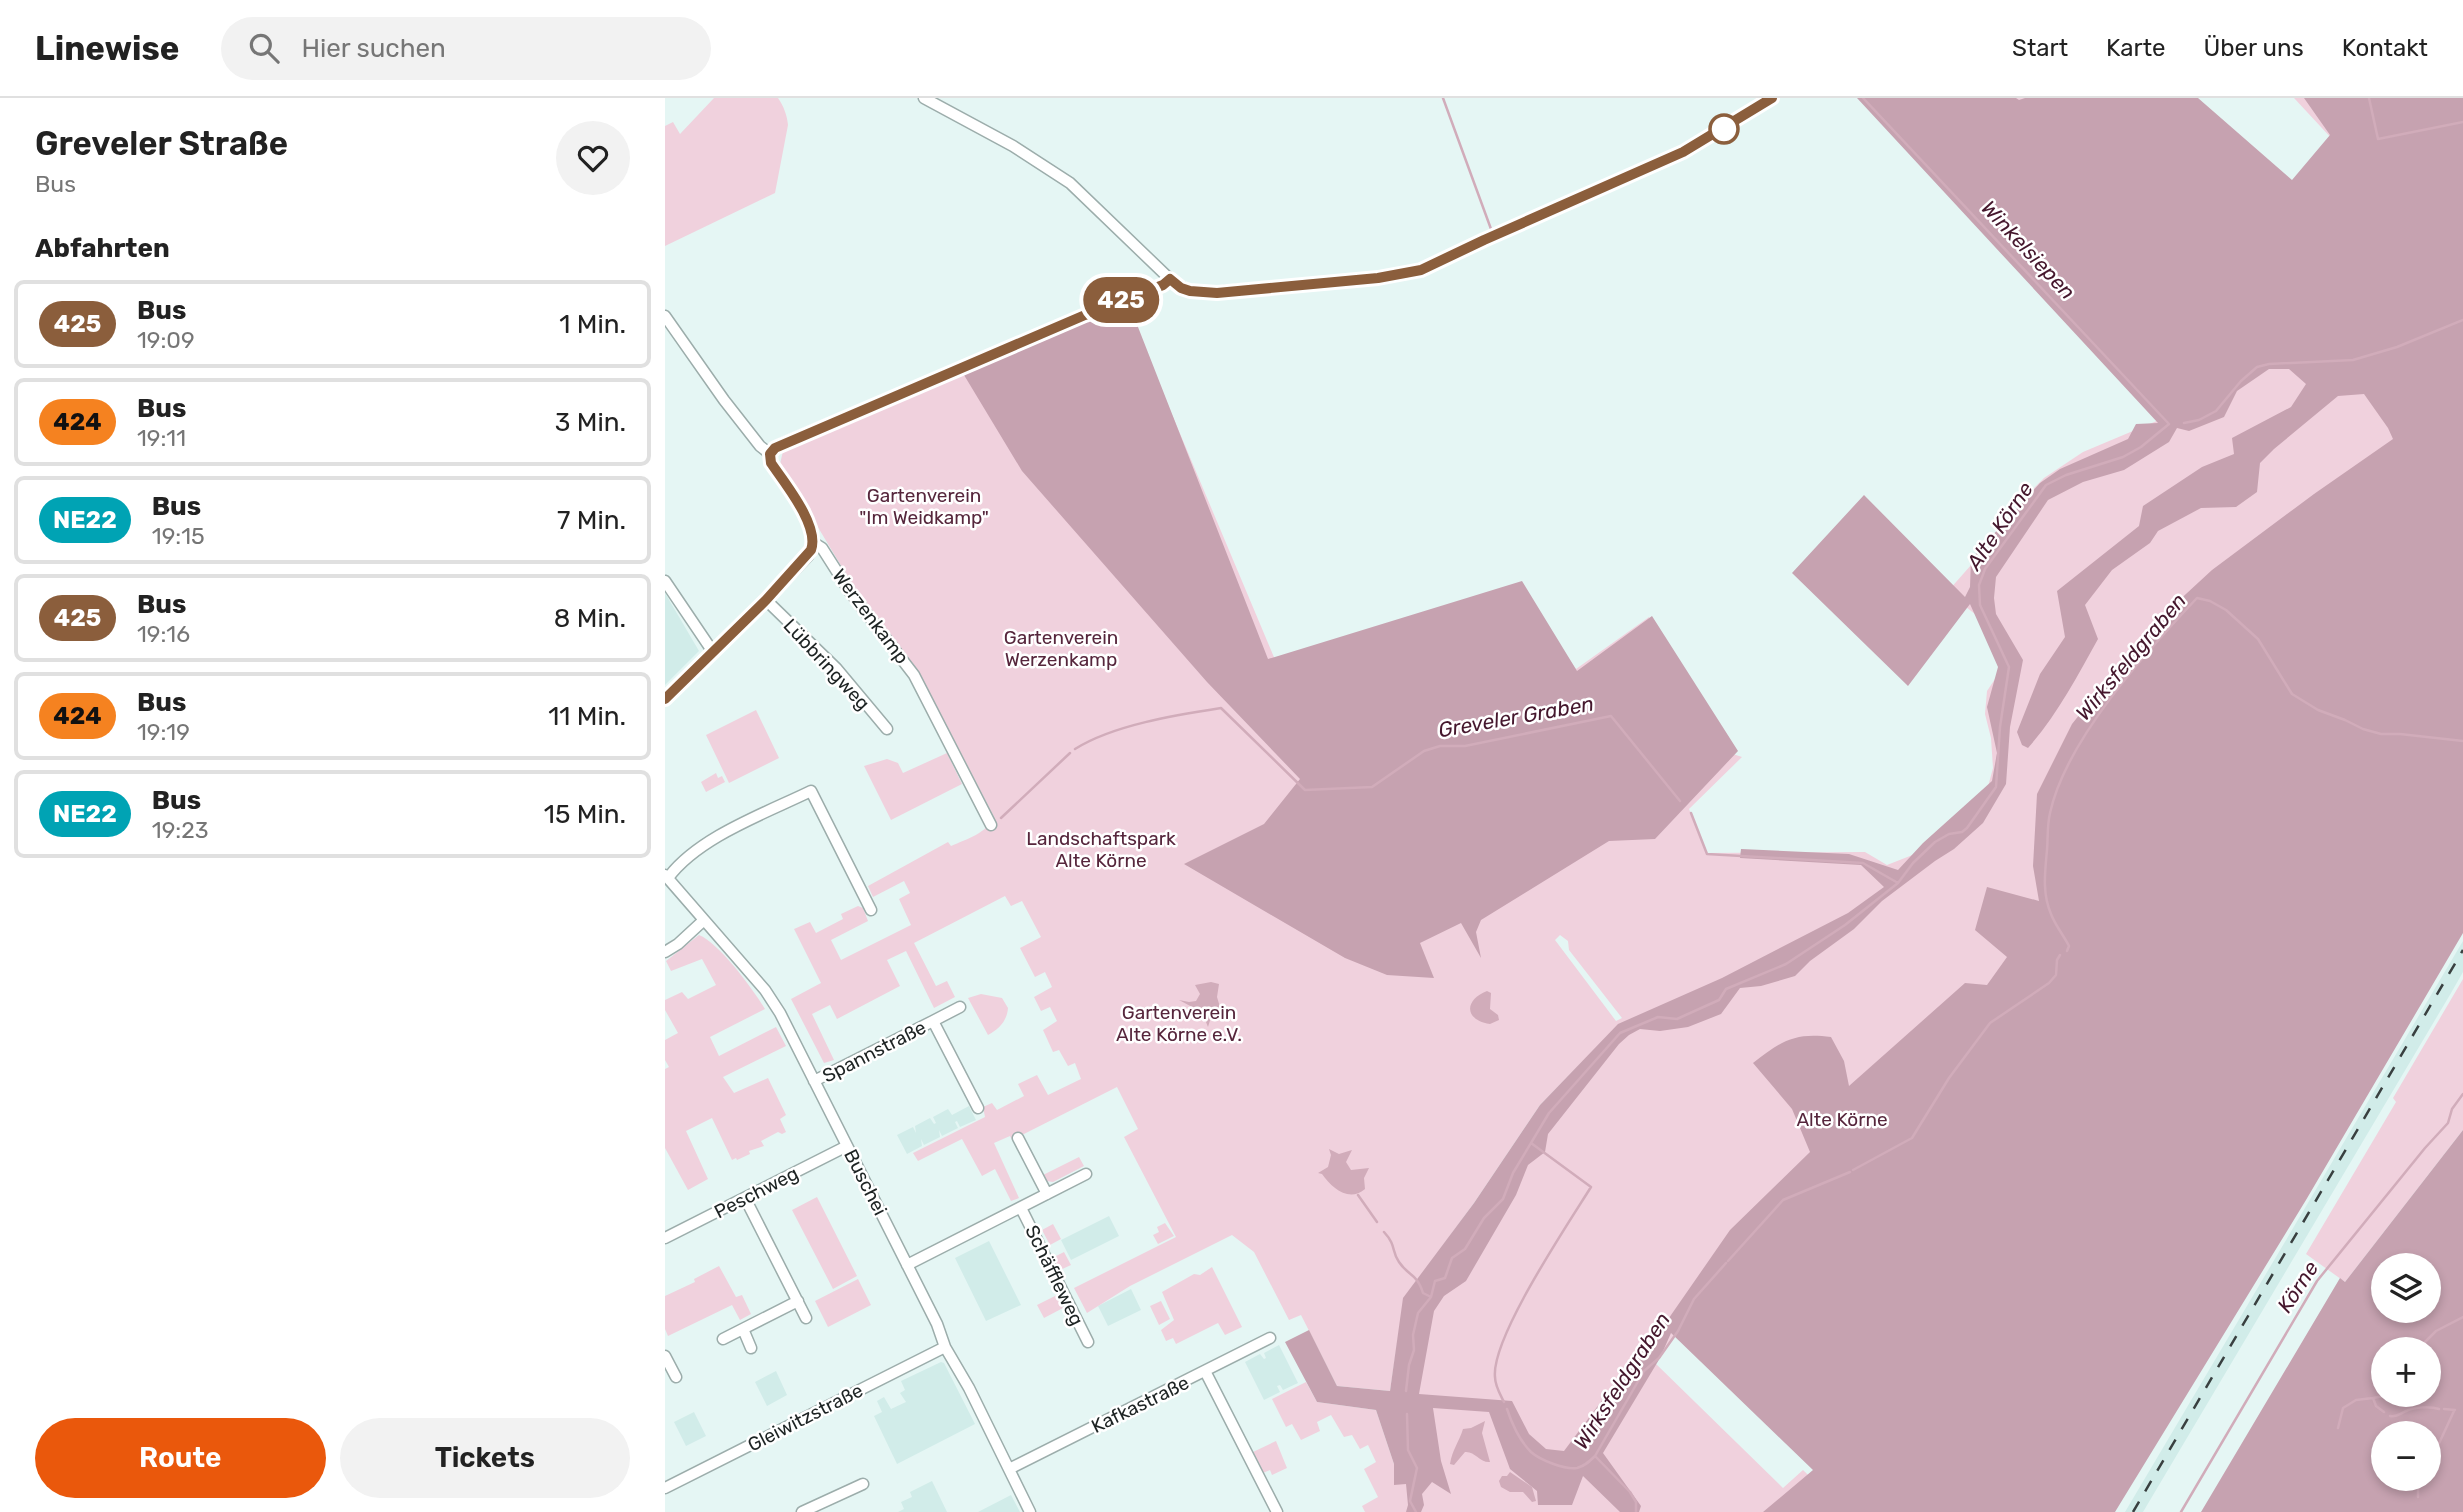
<!DOCTYPE html>
<html lang="de">
<head>
<meta charset="utf-8">
<style>
	body { margin:0; font-family:Rubik,sans-serif; background:#f2f2f2; color:#222; height:100vh; display:flex; flex-direction:column; font-size:26px; white-space:nowrap }
	* { box-sizing:border-box; margin:0 }
	p { font-size:23px; color:#767676 }
	.icon { flex:none; width:38px; height:38px; fill:none; stroke:currentColor; stroke-width:2; stroke-linecap:round; stroke-linejoin:round }
	.map { position:relative; flex:1; overflow:hidden }
	.drawer { display:flex; flex-direction:column; background:#fff; width:665px }
	.drawer>* { flex:none }
	.badge { padding:0 14px; border-radius:23px; font-size:24px; line-height:46px }
	.tools { position:absolute; left:1706px; top:1155px; display:grid; gap:14px }
	.tools a { display:grid; place-items:center; width:70px; height:70px; border-radius:50%; background:#fff; box-shadow:0 4px 10px #0003; font-size:35px }
	.map>.badge { position:absolute; translate:-50% -50%; box-shadow:0 0 0 4px #fff }
	h2 { padding:0 35px; font-size:26px; line-height:63px }
	.round { display:grid; place-items:center; flex:none; width:74px; height:74px; border-radius:37px; background:#f2f2f2 }
	.summary { display:flex; align-items:center; justify-content:space-between; height:119px; padding:0 35px }
	h1 { font-size:33px; font-weight:600; line-height:52px }
	.cta { display:flex; gap:14px; margin-top:auto; padding:14px 35px }
	.cta a { flex:1; height:80px; border-radius:42px; background:#ea580c; color:#fff; font-size:28px; font-weight:600; line-height:80px; text-align:center }
	.cta a+a { background:#f2f2f2; color:#222 }
	ul { padding:0; list-style:none }
	li { display:flex; align-items:center; gap:21px; height:88px; margin:0 14px 10px; padding:0 21px; border:4px solid #e0e0e0; border-radius:10px }
	li div { flex:1 }
	li b { display:block; font-size:26px }
	li em { font-style:normal }
	li .badge { min-width:77px; font-weight:700; text-align:center }
	header { display:flex; align-items:center; gap:42px; box-sizing:border-box; height:98px; padding:0 35px; background:#fff; border-bottom:2px solid #e0e0e0 }
	header strong { font-size:33px }
	nav { display:flex; gap:38px; margin-inline-start:auto; font-size:24px }
	.search { width:490px; height:63px; background:#f2f2f2; display:flex; align-items:center; gap:18px; box-sizing:border-box; padding:0 24px; border-radius:38px; color:#767676; font-size:26px }
	main { display:flex; flex:1; min-height:0 }
	.map>svg:first-child { display:block }
	.built { fill:#d1ece9 }
	.green { fill:#f0d1dd; fill-rule:evenodd }
	.forest { fill:#c6a2b0; fill-rule:evenodd }
	.water { fill:#d1acba }
	.lines { fill:none; stroke-linecap:round; stroke-linejoin:round }
	.stream { stroke:#d1acba; stroke-width:2.5 }
	.minor-casing { stroke:#9cadab; stroke-width:13 }
	.minor { stroke:#fff; stroke-width:10 }
	.rail { stroke:#394040; stroke-width:2.5; stroke-dasharray:12 12; stroke-linecap:butt }
	.line-casing { stroke:#fff; stroke-width:16 }
	.line { stroke:#8b5e3c; stroke-width:10 }
	.stop-dot { fill:#fff; stroke:#8b5e3c; stroke-width:3.5 }
	.labels { text-anchor:middle; stroke-width:5; stroke-linejoin:round; paint-order:stroke }
	.park-label { font-size:19px; fill:#56263c; stroke:#fff }
	.street-label { font-size:19px; fill:#1d2323; stroke:#fff }
	.water-label { font-size:21px; font-style:italic; fill:#45172d; stroke:#fff }
</style>
</head>
<body>
<header>
<strong>Linewise</strong>
<div class="search"><svg class="icon" aria-label="search" viewBox="0 0 24 24"><circle cx="10" cy="10" r="6"/><path d="M15 15l6 6"/></svg>Hier suchen</div>
<nav><a>Start</a><a>Karte</a><a>Über uns</a><a>Kontakt</a></nav>
</header>
<main>
<section class="drawer">
<div class="summary"><div><h1>Greveler Straße</h1><p>Bus</p></div><a class="round"><svg class="icon" aria-label="heart" viewBox="0 0 24 24"><path d="M12 20l-8-8c-3-5 5-10 8-4 3-6 11-1 8 4z"/></svg></a></div>
<h2>Abfahrten</h2>
<ul>
<li><span class="badge" style="background:#8b5e3c;color:#fff">425</span><div><b>Bus</b><p>19:09</p></div><em>1 Min.</em></li>
<li><span class="badge" style="background:#f58220;color:#111">424</span><div><b>Bus</b><p>19:11</p></div><em>3 Min.</em></li>
<li><span class="badge" style="background:#00a3b4;color:#fff">NE22</span><div><b>Bus</b><p>19:15</p></div><em>7 Min.</em></li>
<li><span class="badge" style="background:#8b5e3c;color:#fff">425</span><div><b>Bus</b><p>19:16</p></div><em>8 Min.</em></li>
<li><span class="badge" style="background:#f58220;color:#111">424</span><div><b>Bus</b><p>19:19</p></div><em>11 Min.</em></li>
<li><span class="badge" style="background:#00a3b4;color:#fff">NE22</span><div><b>Bus</b><p>19:23</p></div><em>15 Min.</em></li>
</ul>
<div class="cta"><a>Route</a><a>Tickets</a></div>
</section>
<div class="map">
<svg width="1798" height="1414" viewBox="0 0 1798 1414">
	<rect width="100%" height="100%" fill="#e5f6f4"/>
	<!-- built -->
	<path class="built" d="M0 495 34 553 0 587Z
		M1798 843V874L1786 895 1478 1414H1460Z
		M304 1008 311 1022 295 1029 292 1023 290 1024 293 1030 277 1038 274 1032 275 1039 259 1047 256 1041 257 1048 242 1056 232 1037 248 1029 251 1035 250 1028 265 1020 269 1026 271 1025 268 1019 283 1011 287 1017Z
		M444 1118 454 1138 406 1162 396 1142Z
		M324 1143 356 1207 321 1223 290 1160Z
		M466 1191 476 1212 443 1228 433 1208Z
		M614 1247 633 1285 618 1292 615 1287 612 1288 615 1294 599 1302 580 1264 595 1256 599 1261 601 1260 599 1255Z
		M276 1264 279 1265 310 1326 232 1366 209 1318 217 1314 212 1303 219 1299 226 1311 241 1304 235 1295 240 1292 236 1283Z
		M111 1273 122 1297 102 1308 90 1284Z
		M29 1314 41 1338 21 1348 9 1324Z
		M267 1383 282 1414H233L239 1411 236 1404 247 1399 245 1394Z
		M346 1397 355 1414H313Z"/>
	<!-- green -->
	<path class="green" d="M49 0H113C119 9 122 17 123 27L110 95 0 148V28L8 24 15 36Z
		M1347 0H1519L1634 113 1682 57 1629 0H1798V804L1026 1209 995 1260 988 1263 1118 1390 1138 1372 1181 1414H700L697 1408 713 1399 699 1371 711 1364 703 1347 695 1351 687 1337 679 1339 666 1317 652 1324 655 1333 636 1342 627 1326 621 1329 607 1301 641 1284 652 1304 711 1312 729 1366V1386L741 1254 951 929 875 1007 809 1105 739 1200 725 1293 672 1288 636 1217 624 1222 589 1154 567 1137 465 1188 422 1215 409 1190 511 1139 459 1039 473 1031 452 989 347 1042 345 1038 329 1045 354 1100 346 1103 330 1071 317 1078 297 1041 253 1063 248 1055 320 1019 318 1009 327 1005 332 1012 359 998 353 986 372 977 383 997 416 981 410 965 403 968 394 952 388 954 378 932 392 923 385 909 376 913 369 899 387 889 380 874 370 879 355 850 376 839 357 803 346 808 340 798 249 845 271 888 282 883 290 899 269 910 241 853 222 862 235 888 172 921 165 907 147 916 169 962 159 965 126 901 156 885 129 831 145 824 151 835 178 821 176 816 193 808 198 810 203 823 166 842 176 862 246 827 234 801 245 795 239 783 208 799 203 788 283 744 286 748C302 741 322 735 329 719L258 582 193 496 115 366 118 353 461 207 611 564 853 487 911 571 984 519 1065 646 1068 656 1077 659 1024 711 1042 755 1200 754 1222 767 1250 756 1321 696 1328 670 1326 640 1320 616 1322 593 1334 575 1332 562 1315 520 1301 509 1241 585 1136 483 1205 412 1284 492 1344 424 1370 389 1379 380 1418 354 1494 322ZM895 837 903 843 904 852 957 920 951 923 890 842Z
		M91 612 114 660 64 685 41 637Z
		M282 655 297 686 226 722 199 668 222 661 233 665 238 675Z
		M51 675 53 680 57 678 60 684 41 694 36 684Z
		M34 837C54 845 88 891 100 911L45 939 54 958 111 929 121 948 58 979 69 995 103 980 121 1017 115 1021 121 1034 117 1036 113 1034 96 1043 99 1048 84 1053 85 1056 72 1062 71 1060 67 1062 47 1020 21 1033 43 1081 23 1092 0 1050V971L4 969 0 962V942L13 935 0 912V902L17 894 23 901 51 887 37 861 6 873 1 863Z
		M1798 881V1032L1680 1184 1641 1156 1731 1004 1728 1000Z
		M316 896 337 900 343 910C342 923 334 931 323 937L303 900Z
		M414 1059 419 1068 388 1084 381 1083 378 1077Z
		M152 1099 192 1178 168 1191 127 1112Z
		M500 1125 509 1138 493 1146 488 1137 494 1134 492 1129Z
		M388 1126 396 1141 385 1147 377 1132Z
		M399 1154 406 1167 393 1173 387 1160Z
		M54 1168 71 1199 77 1197 86 1216 75 1222 67 1207 3 1238 0 1231V1198L30 1184 29 1181Z
		M547 1169 577 1229 560 1237 553 1225 511 1246 508 1240 501 1243 496 1232 509 1222 497 1194 529 1176 535 1177Z
		M193 1181 206 1207 163 1229 150 1203Z
		M392 1197 398 1210 379 1220 372 1207Z
		M496 1203 505 1221 494 1227 485 1208Z
		M611 1343 622 1370 607 1377 605 1372 598 1375 588 1354Z"/>
	<!-- forest -->
	<path class="forest" d="M1192 0H1351L1354 2 1360 0H1533L1627 82 1665 37 1639 0H1798V835L1641 1102 1450 1414H1098L1148 1372 1006 1235 995 1260 938 1355 976 1408 974 1414H955L918 1378 907 1407H873L872 1393 845 1371 824 1314 768 1310 776 1363 786 1396 767 1384 757 1396 759 1407 756 1414H741L743 1407 741 1386 729 1387V1366L711 1312 652 1304 620 1244 644 1232 672 1288 725 1293 738 1200 809 1105 875 1007 953 926 1057 880 1183 815 1219 789 1196 767 1075 760 1076 751 1184 756 1233 772 1258 745 1327 683 1332 655 1322 609 1333 569 1305 506 1243 588 1127 475 1199 397 1300 499 1305 489 1306 461 1375 385 1395 371 1463 341 1471 326 1493 325ZM1604 271H1624L1641 286 1626 309 1567 340 1569 356 1537 369 1478 408 1474 428 1392 493 1400 539 1375 576 1352 634 1357 647 1363 650C1392 617 1412 579 1433 541L1420 507 1447 472 1485 445 1493 433 1536 410 1571 409 1592 394 1595 365 1609 351 1673 298 1699 296 1723 330 1728 341 1649 396 1547 472 1483 531 1407 626 1372 696 1368 768 1374 803 1322 789 1310 832 1342 859 1322 887 1300 885 1184 988 1179 963 1166 939C1130 934 1116 943 1088 965L1127 1011 1145 1054 1065 1132 997 1230 959 1273 899 1353 881 1351 864 1336 847 1303 754 1296 769 1213 779 1198 801 1183 851 1097 863 1067 880 1054 883 1036 954 946 964 937 975 931 995 933 1023 929 1056 916 1075 890 1096 888 1130 878 1145 863 1189 831 1217 803 1270 763 1289 751 1318 725 1341 686 1345 629 1358 562 1331 516 1329 500 1331 479 1383 402 1418 384 1459 372 1504 344 1512 330 1524 333 1559 319 1572 293Z
		M464 206 603 561 857 483 912 573 987 518 1073 653 990 741 944 743 816 822 811 834 816 860 796 825 755 845 769 880 722 877 680 860 519 766 599 726 635 681 542 584 357 373 299 277Z
		M1798 1032V1414H1536L1675 1180 1680 1184ZM1718 1167H1764V1213H1718ZM1718 1251H1764V1297H1718ZM1718 1335H1764V1381H1718Z"/>
	<!-- water -->
	<path class="water" d="M546 884 554 886 552 899 555 909 547 916 543 929 539 919 531 916 525 918 529 910 514 902 524 904 531 903 535 896 530 887Z
		M822 893 826 895 825 911 833 917 834 922 825 926C799 922 799 902 822 893Z
		M664 1051 674 1056 687 1052 681 1064 686 1072 704 1070 699 1080 700 1091C684 1105 667 1090 657 1076L653 1075 663 1069 666 1057Z
		M820 1323 817 1335 825 1364C815 1365 810 1353 800 1354L789 1367 785 1366C787 1352 794 1344 798 1331L806 1330Z
		M845 1374 867 1389 871 1403 867 1404 858 1394H845L836 1389 834 1383 837 1378H842Z"/>
	<g class="lines">
		<!-- stream -->
		<path class="stream" d="M778 0 826 131
			M1704 0 1713 41 1798 24
			M1519 325 1534 322 1551 313 1576 283 1592 269 1604 266 1688 262 1732 249 1798 222
			M410 651C448 627 511 617 556 610L640 692 707 689 759 653 775 648H800L946 618 1015 703
			M1026 715 1042 756 1198 765 1233 785
			M336 720 405 655
			M1402 853 1404 848C1399 838 1390 827 1386 816 1377 795 1380 774 1382 752 1383 740 1382 728 1385 715 1401 642 1481 554 1532 500L1545 503 1561 512 1593 541 1627 596 1653 612 1680 622 1698 631 1716 636H1735L1798 643
			M1188 1072 1247 1040 1284 980 1325 925 1384 885 1391 877 1392 862 1395 857
			M693 1097 712 1124
			M719 1134C732 1148 726 1153 734 1164 743 1178 752 1175 758 1195L766 1199
			M1063 1163 1118 1102 1185 1074
			M1753 1251 1771 1233 1798 1219
			M741 1293 744 1267 749 1252 748 1237 753 1215 766 1199 770 1183 780 1180 787 1160 800 1151 819 1120 838 1101 848 1075 884 1015 955 935 993 919 1012 921 1054 902 1061 891 1121 866 1180 827 1233 785 1248 765 1270 744 1284 736 1297 734 1302 730 1331 689 1335 629 1344 569 1315 507 1314 487 1320 471 1381 387 1401 377 1458 359 1476 349 1504 326 1198 0
			M1708 1300 1724 1297
			M839 1304C835 1296 830 1288 830 1279 826 1240 903 1126 926 1089L866 1045
			M842 1311C847 1326 854 1342 866 1354 875 1362 900 1372 912 1370 920 1368 925 1363 930 1358L979 1273 994 1260 1013 1233 1029 1201 1061 1165
			M1779 1311 1790 1312
			M742 1316 743 1352 752 1370 745 1403 751 1414
			M1725 1318C1733 1319 1734 1316 1741 1313 1750 1309 1765 1308 1774 1311
			M1673 1330 1678 1310 1691 1302 1708 1300 1711 1308 1719 1314
			M930 1358 965 1394 971 1404V1414
			M1764 1367 1789 1313
			M1753 1381V1399
			M1516 1414 1652 1183 1760 1050 1783 1025 1787 1011 1798 996"/>
		<!-- minor casing -->
		<g class="minor-casing">
			<path id="minor" d="M259 0 348 48 405 85 510 186 525 193 540 195 713 180 756 172 819 142 1019 54 1107 0
				M0 218 59 302 95 348 105 356 106 365C122 389 145 416 149 445L157 450 185 494 249 577 326 727
				M105 356 109 350 117 346 420 217 497 187 505 182
				M0 483 48 554
				M101 502 171 570 222 631
				M0 601 101 502 143 458 149 445
				M0 777 100 892 115 915 272 1226 280 1249 304 1290 365 1414
				M3 780C33 739 101 715 146 693L206 812
				M0 854 13 846 39 822
				M268 923 295 909
				M149 983 268 923 313 1010
				M353 1040 382 1096
				M80 1100 141 1220
				M356 1110 423 1244
				M0 1140 182 1048
				M242 1167 421 1076
				M78 1231 86 1250
				M58 1241 133 1203
				M0 1258 11 1279
				M540 1273 612 1414
				M344 1371 605 1240
				M0 1390 280 1249
				M137 1414 198 1386"/>
		</g>
		<!-- minor -->
		<use href="#minor" class="minor"/>
		<!-- rail -->
		<path class="rail" d="M1468 1414 1798 852"/>
	</g>
	<g class="lines">
		<!-- line casing -->
		<g class="line-casing">
			<path id="line" d="M0 601 101 502 146 452C155 428 119 384 106 365L105 356 110 350 420 217 498 187 505 181 516 190 525 193 552 195 713 180 756 172 819 142 1018 54 1107 0"/>
		</g>
		<!-- line -->
		<use href="#line" class="line"/>
	</g>
	<!-- markers -->
	<circle class="stop-dot" cx="1059" cy="31" r="14"/>
	<g class="labels">
		<!-- park labels -->
		<g class="park-label">
			<text x="259" y="404">Gartenverein<tspan x="259" dy="22">"Im Weidkamp"</tspan></text>
			<text x="396" y="546">Gartenverein<tspan x="396" dy="22">Werzenkamp</tspan></text>
			<text x="436" y="747">Landschaftspark<tspan x="436" dy="22">Alte Körne</tspan></text>
			<text x="514" y="921">Gartenverein<tspan x="514" dy="22">Alte Körne e.V.</tspan></text>
			<text x="1177" y="1028">Alte Körne</text>
		</g>
		<!-- street labels -->
		<g class="street-label">
			<text transform="translate(206 518) rotate(53)" y="7">Werzenkamp</text>
			<text transform="translate(162 566) rotate(47)" y="7">Lübbringweg</text>
			<text transform="translate(209 953) rotate(-27)" y="7">Spannstraße</text>
			<text transform="translate(201 1084) rotate(63)" y="7">Buschei</text>
			<text transform="translate(91 1094) rotate(-27)" y="7">Peschweg</text>
			<text transform="translate(390 1177) rotate(64)" y="7">Schäffleweg</text>
			<text transform="translate(475 1306) rotate(-26)" y="7">Kafkastraße</text>
			<text transform="translate(140 1319) rotate(-27)" y="7">Gleiwitzstraße</text>
		</g>
		<!-- water labels -->
		<g class="water-label">
			<text transform="translate(1363 152) rotate(47)" y="7">Winkelsiepen</text>
			<text transform="translate(1335 428) rotate(-56)" y="7">Alte Körne</text>
			<text transform="translate(1466 559) rotate(-50)" y="7">Wirksfeldgraben</text>
			<text transform="translate(851 619) rotate(-10)" y="7">Greveler Graben</text>
			<text transform="translate(1633 1189) rotate(-57)" y="7">Körne</text>
			<text transform="translate(957 1283) rotate(-57)" y="7">Wirksfeldgraben</text>
		</g>
	</g>
</svg>
<div class="tools">
<a><svg class="icon" aria-label="layers" viewBox="0 0 24 24"><path d="M12 4l9 5-9 5-9-5zM3 14l9 5 9-5"/></svg></a>
<a>+</a>
<a>−</a>
</div>
<b class="badge" style="left:456px;top:202px;background:#8b5e3c;color:#fff">425</b>
</div>
</main>
</body>
</html>
